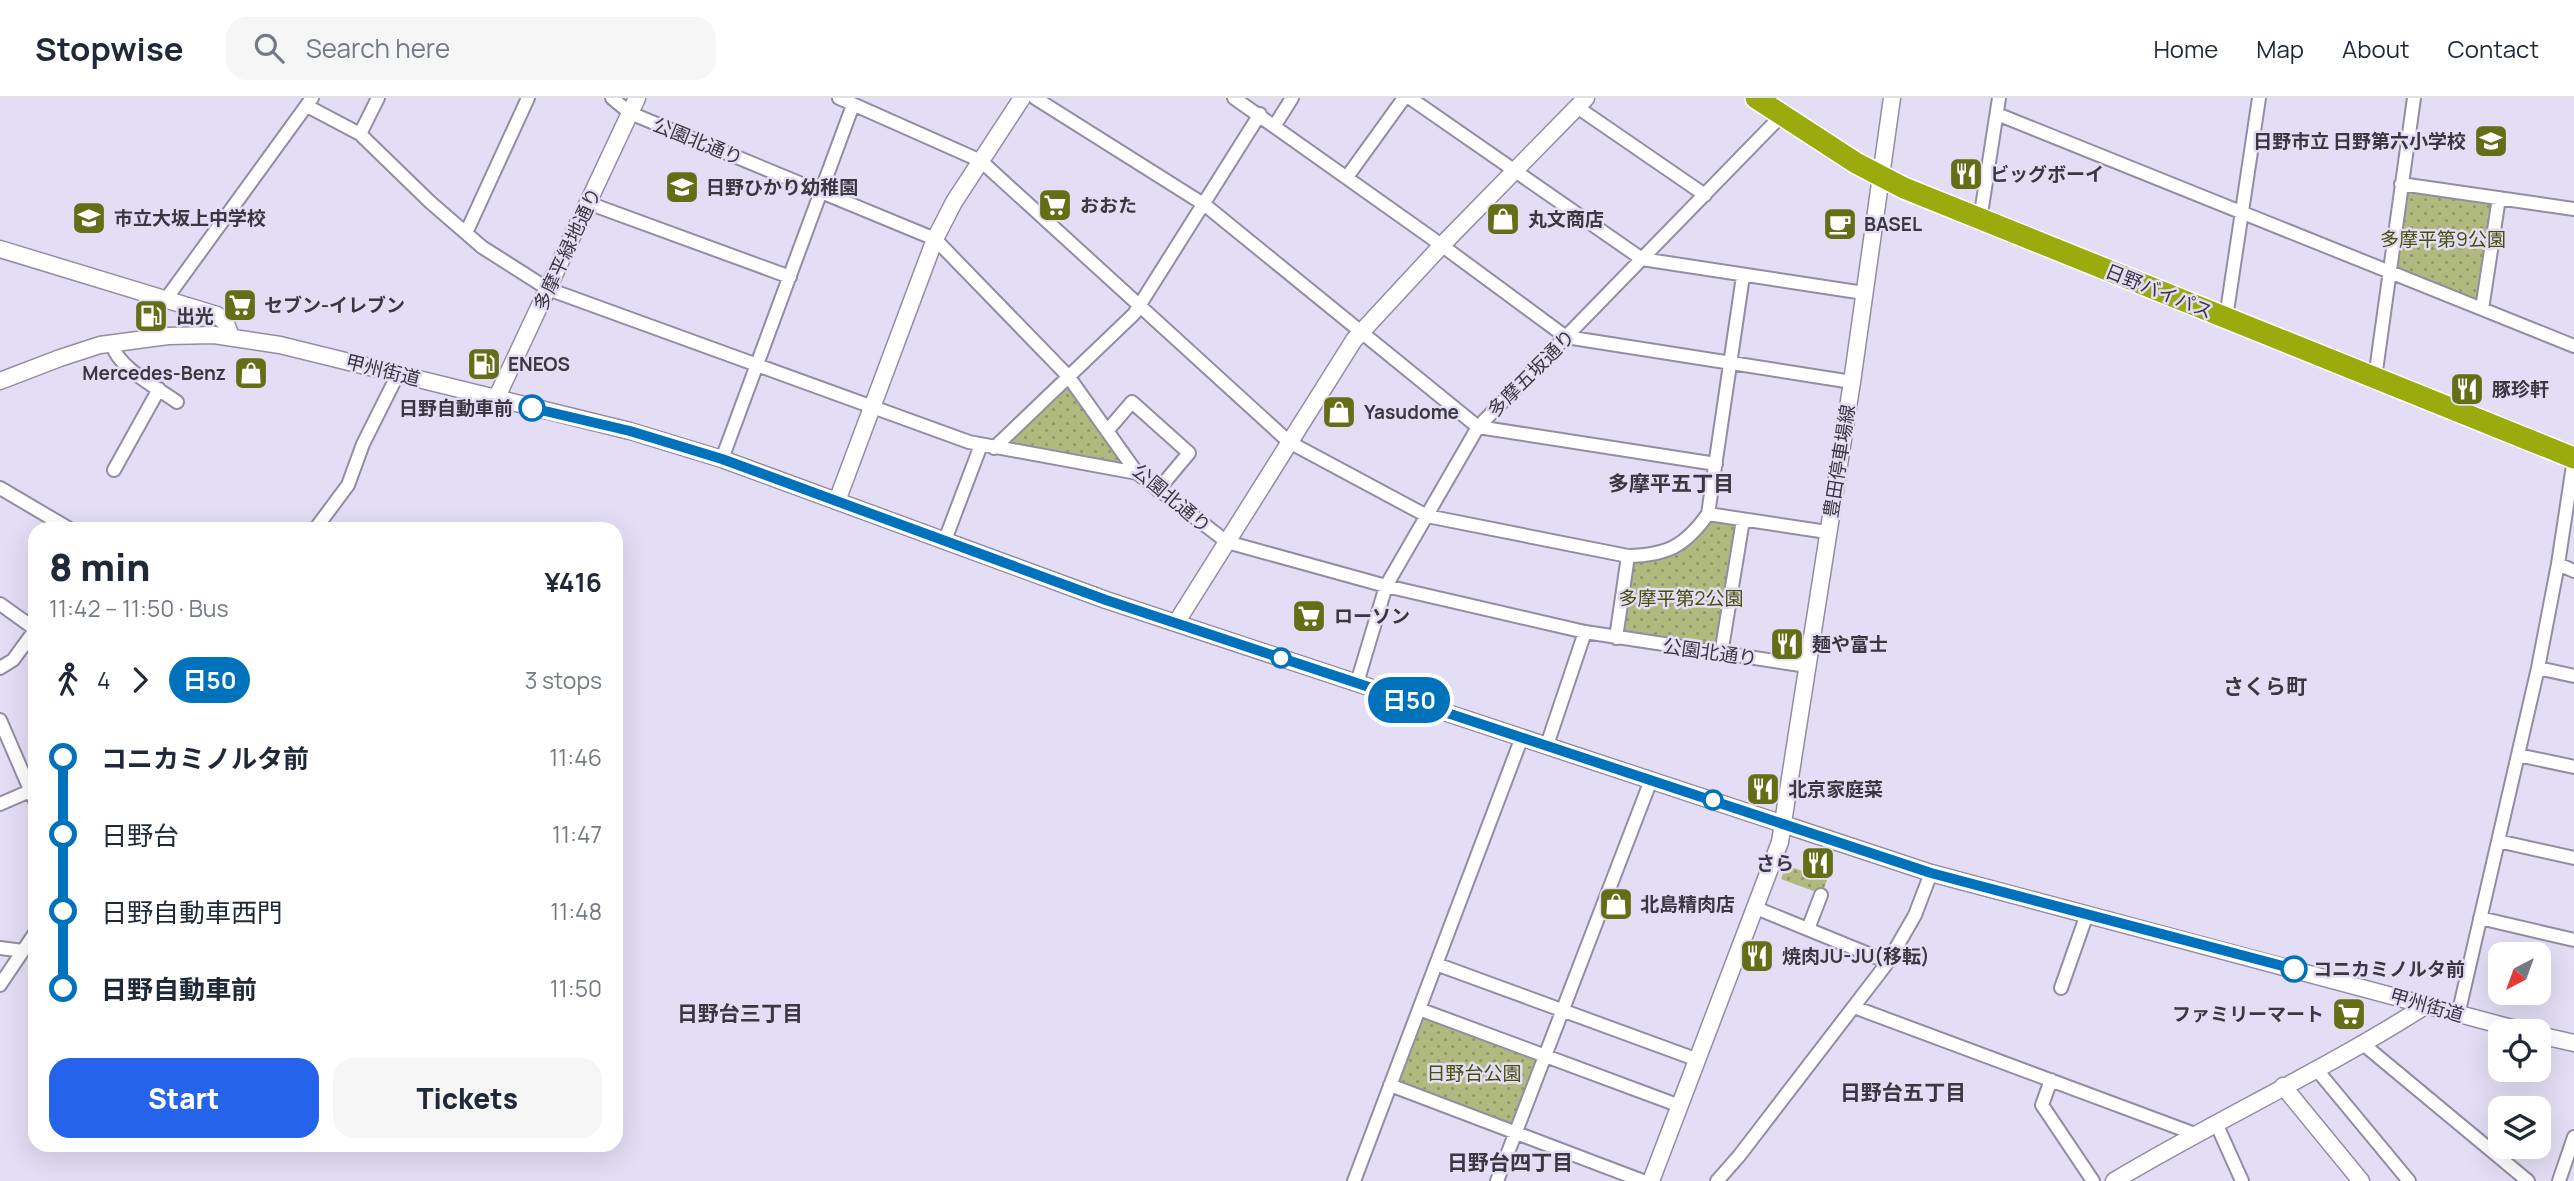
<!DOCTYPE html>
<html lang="en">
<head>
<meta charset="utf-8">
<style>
	body { margin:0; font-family:Manrope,"Noto Sans JP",sans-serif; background:#f6f6f7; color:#1f2937; height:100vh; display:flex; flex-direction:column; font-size:26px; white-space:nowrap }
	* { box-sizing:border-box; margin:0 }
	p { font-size:23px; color:#747a83 }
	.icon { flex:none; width:38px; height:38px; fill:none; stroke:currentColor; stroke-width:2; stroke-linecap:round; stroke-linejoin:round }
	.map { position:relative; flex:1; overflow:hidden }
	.side { position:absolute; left:28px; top:424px; width:595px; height:630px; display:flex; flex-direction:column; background:#fff; border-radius:21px; box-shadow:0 7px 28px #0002 }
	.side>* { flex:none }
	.badge { padding:0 14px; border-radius:23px; font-size:24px; line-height:46px }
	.needle { width:46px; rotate:221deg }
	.fabs { position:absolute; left:2488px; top:844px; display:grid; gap:14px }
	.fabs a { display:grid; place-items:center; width:63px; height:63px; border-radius:14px; background:#fff; box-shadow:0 7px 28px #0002; font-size:35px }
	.map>.badge { position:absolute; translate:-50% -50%; box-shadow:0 0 0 4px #fff }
	.legs { display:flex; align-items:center; gap:10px; height:77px; padding:0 21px; font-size:23px }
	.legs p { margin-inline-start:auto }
	.overview { display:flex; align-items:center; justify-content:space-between; height:119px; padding:0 21px }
	h1 { font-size:38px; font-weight:800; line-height:52px }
	.cta { display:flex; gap:14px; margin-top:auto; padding:14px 21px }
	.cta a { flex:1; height:80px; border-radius:21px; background:#2563eb; color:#fff; font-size:28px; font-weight:800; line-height:80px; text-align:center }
	.cta a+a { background:#f6f6f7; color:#1f2937 }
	ul { padding:0 21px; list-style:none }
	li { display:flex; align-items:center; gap:24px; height:77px; font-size:26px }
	li i { display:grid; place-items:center; width:10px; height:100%; margin:0 9px; background:currentColor }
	li i::after { content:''; width:18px; height:18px; margin:-9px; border:5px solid; border-radius:50%; background:#fff }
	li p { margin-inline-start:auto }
	li:first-child i { background:linear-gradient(#0000 50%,currentColor 0) }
	li:last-child i { background:linear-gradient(currentColor 50%,#0000 0) }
	header { display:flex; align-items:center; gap:42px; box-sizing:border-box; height:98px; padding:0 35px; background:#fff; border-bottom:2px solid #e0e1e3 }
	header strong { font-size:33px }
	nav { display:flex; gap:38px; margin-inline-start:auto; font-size:24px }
	.search { width:490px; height:63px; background:#f6f6f7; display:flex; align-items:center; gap:18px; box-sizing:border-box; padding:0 24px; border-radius:21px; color:#747a83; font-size:26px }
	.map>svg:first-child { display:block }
	.park { fill:url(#park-dots) }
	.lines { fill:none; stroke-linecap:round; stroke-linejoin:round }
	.street-casing { stroke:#938da3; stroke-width:16 }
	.secondary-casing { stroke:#938da3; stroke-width:19 }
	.highway-casing { stroke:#fff; stroke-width:24 }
	.street { stroke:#fff; stroke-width:12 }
	.secondary { stroke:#fff; stroke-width:16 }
	.highway { stroke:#9bab0e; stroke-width:21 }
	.line-1-casing { stroke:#fff; stroke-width:16 }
	.line-1 { stroke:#0072bc; stroke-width:10 }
	.stop-1-dot { fill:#fff; stroke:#0072bc; stroke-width:3.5 }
	.labels { text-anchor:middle; stroke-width:5; stroke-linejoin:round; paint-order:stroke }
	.street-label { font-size:19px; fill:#3a3740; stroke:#e3def5 }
	.poi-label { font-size:19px; font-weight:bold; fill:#3a3740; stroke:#e3def5; text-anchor:start }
	.park-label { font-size:19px; fill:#474e09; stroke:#e3def5 }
	.stop-label { font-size:19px; font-weight:bold; fill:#3a3740; stroke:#e3def5; text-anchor:end }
	.neighbourhood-label { font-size:21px; font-weight:bold; fill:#3a3740; stroke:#e3def5 }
</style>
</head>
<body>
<header>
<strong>Stopwise</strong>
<div class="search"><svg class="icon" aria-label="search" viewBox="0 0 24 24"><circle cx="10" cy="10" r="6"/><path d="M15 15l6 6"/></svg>Search here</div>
<nav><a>Home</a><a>Map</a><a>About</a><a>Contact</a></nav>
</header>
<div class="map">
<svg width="2574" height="1083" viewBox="0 0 2574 1083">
	<defs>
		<pattern id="park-dots" width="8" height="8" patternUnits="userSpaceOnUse" patternTransform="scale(1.75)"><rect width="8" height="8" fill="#b0ba7e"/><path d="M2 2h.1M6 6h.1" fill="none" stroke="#909869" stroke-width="1.8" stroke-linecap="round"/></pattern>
	</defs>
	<rect width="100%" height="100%" fill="#e3def5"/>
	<!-- park -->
	<path class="park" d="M2411 92 2488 103 2494 109 2478 200 2474 202 2399 171 2395 166 2406 94Z
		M1067 288 1126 370 1007 346Z
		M1708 416 1743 422 1721 556 1616 540 1628 458 1674 451Z
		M1786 767 1827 782 1822 796 1781 781Z
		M1426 913 1545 958 1516 1035 1396 989Z"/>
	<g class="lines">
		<!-- street casing -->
		<g class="street-casing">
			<path id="street" d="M612 0 630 15 935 141 1068 278 1137 375 1227 444 1386 488 1585 534 1807 568
				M839 0 981 63 1289 344 1427 418 1628 458C1668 457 1685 448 1708 416L1743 178
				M1035 0 1205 107 1478 329 1716 366
				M1234 0 1433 141 1566 239 1852 284
				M1410 0 1642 161 1864 195
				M307 8 360 36 430 104 482 149 548 191 969 344 1137 375
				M1577 9 1705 97
				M1997 16 2574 248
				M1275 27 1292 0
				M360 36 378 0
				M1347 79 1404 0
				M2401 86 2574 111
				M588 105 790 179
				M1980 122 1999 0
				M466 135 528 0
				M166 201 312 0
				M2482 211 2499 100
				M2226 220 2259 0
				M112 245C116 269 158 290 177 304
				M2375 280 2414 0
				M1107 333 1132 304 1189 355 1158 392
				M994 350 1134 216 1260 16
				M722 361 853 7
				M114 372 159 291
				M0 390 68 430
				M1708 416 1827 434
				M316 430 348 387 363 346 398 276
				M945 442 981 347
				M2558 466 2574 473
				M0 506 35 531
				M1616 540 1628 458
				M1721 556 1743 422
				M0 570 13 562 35 532
				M2538 570 2574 578
				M1357 585 1386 488 1478 329 1782 17
				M0 622 35 703
				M1547 647 1585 534
				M2518 657 2574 669
				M0 706 30 693
				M2498 743 2574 760
				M1756 810 1888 864
				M2480 820 2574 842
				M1808 831 1821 797
				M0 850 23 853
				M1436 866 1698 962
				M0 887 35 835
				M2061 890 2087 816
				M1854 909 2195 1036
				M1419 911 1680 1008
				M2458 917 2538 570 2558 466 2574 361
				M2363 946 2528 1083
				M2317 972 2409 1083
				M2051 982 2042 1007 2093 1083
				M1390 987 1643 1083
				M2216 1025 2242 1083
				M1354 1083 1522 639
				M1497 1083 1651 682
				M1717 1083 1739 1058 1888 864 1915 817 1931 775
				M2559 1083 2574 1039"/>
		</g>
		<!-- secondary casing -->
		<g class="secondary-casing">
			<path id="secondary" d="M0 151 217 217 226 225 231 239
				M0 283 60 260 100 247 168 238 214 237 280 247 630 333 722 361 1106 502 1931 775 2523 933
				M496 301 637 0
				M837 403 935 141 954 104 1022 0
				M1176 525 1354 242 1442 147 1586 0
				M2539 937 2574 945
				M2283 988 2361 1083
				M1651 1083 1780 744 1852 284 1892 0
				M2114 1083C2216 1022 2325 972 2425 908"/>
		</g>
		<!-- highway casing -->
		<g class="highway-casing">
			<path id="highway" d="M1756 0 1856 65 1904 90 2574 360"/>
		</g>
		<!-- street -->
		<use href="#street" class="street"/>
		<!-- secondary -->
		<use href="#secondary" class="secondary"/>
		<!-- highway -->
		<use href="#highway" class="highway"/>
	</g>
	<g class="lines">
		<!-- line-1 casing -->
		<g class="line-1-casing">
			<path id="line-1" d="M532 310 630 333 722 361 1106 502 1931 775 2294 871"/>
		</g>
		<!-- line-1 -->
		<use href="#line-1" class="line-1"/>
	</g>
	<!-- icons -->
	<defs>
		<g id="school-square" transform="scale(1.75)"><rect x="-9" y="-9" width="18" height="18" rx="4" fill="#646e16" stroke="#e3def5"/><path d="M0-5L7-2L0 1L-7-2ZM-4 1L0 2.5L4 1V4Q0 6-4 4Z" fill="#fff"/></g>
		<g id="restaurant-square" transform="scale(1.75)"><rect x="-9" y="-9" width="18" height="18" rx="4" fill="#646e16" stroke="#e3def5"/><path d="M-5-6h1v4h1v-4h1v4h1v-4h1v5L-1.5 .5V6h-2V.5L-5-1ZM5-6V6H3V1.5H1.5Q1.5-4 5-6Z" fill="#fff"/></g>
		<g id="supermarket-square" transform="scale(1.75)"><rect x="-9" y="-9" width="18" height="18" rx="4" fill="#646e16" stroke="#e3def5"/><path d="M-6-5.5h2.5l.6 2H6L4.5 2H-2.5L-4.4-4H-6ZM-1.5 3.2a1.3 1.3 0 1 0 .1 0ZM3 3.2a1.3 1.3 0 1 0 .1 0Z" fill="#fff"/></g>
		<g id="shop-square" transform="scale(1.75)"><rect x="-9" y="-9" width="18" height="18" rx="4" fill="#646e16" stroke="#e3def5"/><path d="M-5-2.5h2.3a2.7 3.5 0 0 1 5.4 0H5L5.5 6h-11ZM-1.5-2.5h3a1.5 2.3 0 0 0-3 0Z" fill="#fff"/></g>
		<g id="cafe-square" transform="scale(1.75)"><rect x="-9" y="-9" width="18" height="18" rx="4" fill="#646e16" stroke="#e3def5"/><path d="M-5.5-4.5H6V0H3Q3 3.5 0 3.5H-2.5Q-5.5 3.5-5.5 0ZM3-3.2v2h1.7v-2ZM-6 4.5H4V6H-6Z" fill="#fff"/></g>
		<g id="fuel-square" transform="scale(1.75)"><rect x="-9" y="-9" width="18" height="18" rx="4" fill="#646e16" stroke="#e3def5"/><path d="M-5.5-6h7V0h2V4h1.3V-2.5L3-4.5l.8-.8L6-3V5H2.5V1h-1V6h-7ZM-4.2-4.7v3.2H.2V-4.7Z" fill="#fff"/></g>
	</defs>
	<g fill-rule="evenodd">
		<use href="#school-square" x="2491" y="43"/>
		<use href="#restaurant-square" x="1966" y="76"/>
		<use href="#school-square" x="682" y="89"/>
		<use href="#supermarket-square" x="1055" y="107"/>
		<use href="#school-square" x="89" y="120"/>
		<use href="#shop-square" x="1503" y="121"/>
		<use href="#cafe-square" x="1840" y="126"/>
		<use href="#supermarket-square" x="240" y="207"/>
		<use href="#fuel-square" x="151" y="218"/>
		<use href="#fuel-square" x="484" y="266"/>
		<use href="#shop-square" x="251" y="275"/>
		<use href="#restaurant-square" x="2467" y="291"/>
		<use href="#shop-square" x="1339" y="314"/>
		<use href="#supermarket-square" x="1309" y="518"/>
		<use href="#restaurant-square" x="1787" y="546"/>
		<use href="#restaurant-square" x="1763" y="691"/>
		<use href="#restaurant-square" x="1818" y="765"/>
		<use href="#shop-square" x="1616" y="806"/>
		<use href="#restaurant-square" x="1757" y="858"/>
		<use href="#supermarket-square" x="2349" y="916"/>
	</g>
	<!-- markers -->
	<g class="stop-1-dot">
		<circle cx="532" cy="310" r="12"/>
		<circle cx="1281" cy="560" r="9"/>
		<circle cx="1713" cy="702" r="9"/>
		<circle cx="2294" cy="871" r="12"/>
	</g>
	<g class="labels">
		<!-- street labels -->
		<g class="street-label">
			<text transform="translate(698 43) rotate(22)" y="7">公園北通り</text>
			<text transform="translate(567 151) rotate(-65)" y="7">多摩平緑地通り</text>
			<text transform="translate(2159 193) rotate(22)" y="7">日野バイパス</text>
			<text transform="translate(383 272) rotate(14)" y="7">甲州街道</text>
			<text transform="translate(1531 275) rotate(-45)" y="7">多摩五坂通り</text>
			<text transform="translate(1839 363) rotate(-81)" y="7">豊田停車場線</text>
			<text transform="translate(1172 400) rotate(40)" y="7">公園北通り</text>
			<text transform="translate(1710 554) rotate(8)" y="7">公園北通り</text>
			<text transform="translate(2427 907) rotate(16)" y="7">甲州街道</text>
		</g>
		<!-- poi labels -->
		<g class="poi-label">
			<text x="2466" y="50" text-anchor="end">日野市立 日野第六小学校</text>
			<text x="1990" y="83">ビッグボーイ</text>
			<text x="706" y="96">日野ひかり幼稚園</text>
			<text x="1080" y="114">おおた</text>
			<text x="114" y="127">市立大坂上中学校</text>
			<text x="1528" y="128">丸文商店</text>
			<text x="1864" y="133">BASEL</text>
			<text x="264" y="214">セブン-イレブン</text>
			<text x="176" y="225">出光</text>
			<text x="508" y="273">ENEOS</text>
			<text x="226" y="282" text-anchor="end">Mercedes-Benz</text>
			<text x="2492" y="298">豚珍軒</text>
			<text x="1364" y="321">Yasudome</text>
			<text x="1334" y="525">ローソン</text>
			<text x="1812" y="553">麺や富士</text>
			<text x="1788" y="698">北京家庭菜</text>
			<text x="1794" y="772" text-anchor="end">さら</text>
			<text x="1640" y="813">北島精肉店</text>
			<text x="1782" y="865">焼肉JU-JU(移転)</text>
			<text x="2324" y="923" text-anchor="end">ファミリーマート</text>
		</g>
		<!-- park labels -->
		<g class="park-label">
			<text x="2443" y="148">多摩平第9公園</text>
			<text x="1681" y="507">多摩平第2公園</text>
			<text x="1474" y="982">日野台公園</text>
		</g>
		<!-- stop labels -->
		<g class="stop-label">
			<text x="513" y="317">日野自動車前</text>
			<text x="2313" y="878" text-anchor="start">コニカミノルタ前</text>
		</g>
		<!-- neighbourhood labels -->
		<g class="neighbourhood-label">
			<text x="1671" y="393">多摩平五丁目</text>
			<text x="2265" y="596">さくら町</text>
			<text x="740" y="923">日野台三丁目</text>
			<text x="1903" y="1002">日野台五丁目</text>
			<text x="1510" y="1072">日野台四丁目</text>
		</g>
	</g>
</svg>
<div class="fabs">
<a><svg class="needle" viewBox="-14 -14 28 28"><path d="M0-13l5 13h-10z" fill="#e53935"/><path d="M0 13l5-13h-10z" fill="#747a83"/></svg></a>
<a><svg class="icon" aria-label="locate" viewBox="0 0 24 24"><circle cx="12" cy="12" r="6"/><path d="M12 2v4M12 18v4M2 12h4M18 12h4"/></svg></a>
<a><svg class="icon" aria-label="layers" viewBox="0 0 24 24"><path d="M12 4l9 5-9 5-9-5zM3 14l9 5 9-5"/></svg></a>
</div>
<b class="badge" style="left:1409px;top:602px;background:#0072bc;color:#fff">日50</b>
<section class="side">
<div class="overview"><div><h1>8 min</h1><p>11:42 – 11:50 · Bus</p></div><b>¥416</b></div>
<div class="legs"><svg class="icon" aria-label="walk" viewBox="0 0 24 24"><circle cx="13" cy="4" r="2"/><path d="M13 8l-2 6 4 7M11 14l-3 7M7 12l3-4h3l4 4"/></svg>4<svg class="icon" aria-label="forward" viewBox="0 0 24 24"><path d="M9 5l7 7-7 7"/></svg><b class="badge" style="background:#0072bc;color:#fff">日50</b><p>3 stops</p></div>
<ul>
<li><i style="color:#0072bc"></i><b>コニカミノルタ前</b><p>11:46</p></li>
<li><i style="color:#0072bc"></i><span>日野台</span><p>11:47</p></li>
<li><i style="color:#0072bc"></i><span>日野自動車西門</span><p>11:48</p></li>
<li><i style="color:#0072bc"></i><b>日野自動車前</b><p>11:50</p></li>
</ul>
<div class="cta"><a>Start</a><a>Tickets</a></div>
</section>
</div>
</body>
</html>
